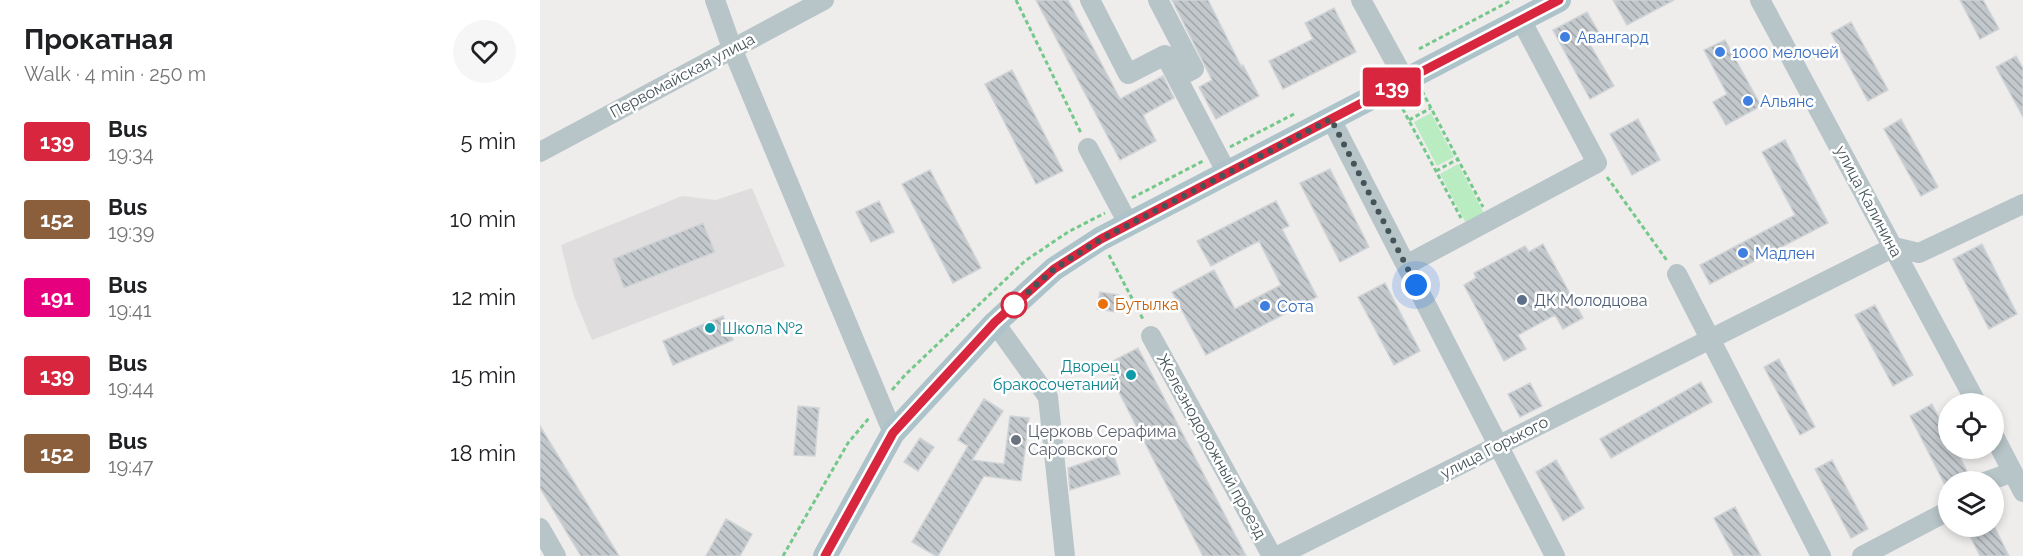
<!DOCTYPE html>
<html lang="en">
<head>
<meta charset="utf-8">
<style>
	body { margin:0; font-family:Raleway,sans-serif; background:#f6f6f6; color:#202124; height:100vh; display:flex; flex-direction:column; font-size:22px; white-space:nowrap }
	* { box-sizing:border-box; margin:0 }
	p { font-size:20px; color:#757577 }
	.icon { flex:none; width:33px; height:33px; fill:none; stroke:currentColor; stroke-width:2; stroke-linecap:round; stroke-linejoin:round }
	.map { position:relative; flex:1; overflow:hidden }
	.panel { display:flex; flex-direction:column; background:#fff; width:540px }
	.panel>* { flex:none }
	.badge { padding:0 12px; border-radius:4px; font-size:21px; line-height:39px }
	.controls { position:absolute; left:1398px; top:393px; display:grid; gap:12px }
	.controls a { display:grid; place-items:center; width:66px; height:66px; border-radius:50%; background:#fff; box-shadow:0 3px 9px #0003; font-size:30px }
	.you { position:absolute; width:30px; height:30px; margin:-15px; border:4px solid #fff; border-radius:50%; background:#1a73e8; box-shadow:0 0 0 9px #1a73e833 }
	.map>.badge { position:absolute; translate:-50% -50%; box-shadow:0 0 0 3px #fff }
	.round { display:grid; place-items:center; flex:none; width:63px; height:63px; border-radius:32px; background:#f6f6f6 }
	.summary { display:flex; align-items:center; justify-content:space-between; height:102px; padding:0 24px }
	h1 { font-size:28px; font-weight:700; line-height:45px }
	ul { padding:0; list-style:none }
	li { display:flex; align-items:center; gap:18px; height:78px; padding:0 24px }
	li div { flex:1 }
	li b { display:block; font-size:22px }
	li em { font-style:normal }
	li .badge { min-width:66px; font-weight:700; text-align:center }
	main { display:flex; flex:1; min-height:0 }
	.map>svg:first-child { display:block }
	.education { fill:#e0ddde }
	.grass { fill:#baecc1 }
	.building { fill:url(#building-back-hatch); stroke:#d0d4d7; stroke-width:1.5 }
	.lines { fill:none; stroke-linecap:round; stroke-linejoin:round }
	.path { stroke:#74c98a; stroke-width:3; stroke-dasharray:4.5 3; stroke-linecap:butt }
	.minor { stroke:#b7c4c8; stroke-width:20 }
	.major { stroke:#acc3ca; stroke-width:24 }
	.line-casing { stroke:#fff; stroke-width:14 }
	.line { stroke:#d7263d; stroke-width:9 }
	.walk { stroke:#455458; stroke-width:6; stroke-dasharray:0 10.8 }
	.shop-dot { fill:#3f7fe0; stroke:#fff; stroke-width:2 }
	.service-dot { fill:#5c6f8a; stroke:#fff; stroke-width:2 }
	.food-dot { fill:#e8710a; stroke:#fff; stroke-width:2 }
	.stop-dot { fill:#fff; stroke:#d7263d; stroke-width:3 }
	.culture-dot { fill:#0f9aa8; stroke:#fff; stroke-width:2 }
	.worship-dot { fill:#6b7280; stroke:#fff; stroke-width:2 }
	.labels { text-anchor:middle; stroke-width:5; stroke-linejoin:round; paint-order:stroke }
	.shop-label { font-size:16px; fill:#366cbe; stroke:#fff; text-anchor:start }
	.street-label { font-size:16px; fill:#455458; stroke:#fff }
	.service-label { font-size:16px; fill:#4e5e75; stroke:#fff; text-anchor:start }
	.food-label { font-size:16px; fill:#c56008; stroke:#fff; text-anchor:start }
	.culture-label { font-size:16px; fill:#0d838f; stroke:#fff; text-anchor:start }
	.worship-label { font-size:16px; fill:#5b616d; stroke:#fff; text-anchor:start }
</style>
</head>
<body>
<main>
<section class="panel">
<div class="summary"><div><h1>Прокатная</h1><p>Walk · 4 min · 250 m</p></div><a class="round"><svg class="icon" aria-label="heart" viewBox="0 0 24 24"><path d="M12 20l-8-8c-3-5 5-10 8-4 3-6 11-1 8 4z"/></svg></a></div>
<ul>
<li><span class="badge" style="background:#d7263d;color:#fff">139</span><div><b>Bus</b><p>19:34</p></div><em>5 min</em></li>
<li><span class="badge" style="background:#8b5e3c;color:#fff">152</span><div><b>Bus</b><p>19:39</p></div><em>10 min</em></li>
<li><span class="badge" style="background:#e6007e;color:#fff">191</span><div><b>Bus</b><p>19:41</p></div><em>12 min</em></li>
<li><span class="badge" style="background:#d7263d;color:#fff">139</span><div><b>Bus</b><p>19:44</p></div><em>15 min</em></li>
<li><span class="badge" style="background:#8b5e3c;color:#fff">152</span><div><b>Bus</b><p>19:47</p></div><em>18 min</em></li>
</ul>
</section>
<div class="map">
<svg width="1483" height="556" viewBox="0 0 1483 556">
	<defs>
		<pattern id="building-back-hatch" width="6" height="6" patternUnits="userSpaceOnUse" patternTransform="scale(1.5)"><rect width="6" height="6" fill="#c3c8cc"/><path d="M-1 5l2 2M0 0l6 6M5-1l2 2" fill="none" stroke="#a0a5a8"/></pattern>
	</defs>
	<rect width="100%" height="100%" fill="#efecec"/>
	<!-- education -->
	<path class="education" d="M212 188 245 266 52 340 34 297 21 245 142 196 176 200Z"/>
	<!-- grass -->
	<path class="grass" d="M891 113 914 157 897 166 874 122Z
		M918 164 946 217 928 227 900 174Z"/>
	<!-- building -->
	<path class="building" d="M496 0H528L580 99 623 76 634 98 603 115 616 141 580 160Z
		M632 0H668L701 66 703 65 719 96 676 119 659 87 672 80Z
		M1073 0H1134L1087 25Z
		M1420 0H1443L1459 29 1440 39Z
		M794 8 816 52 743 89 729 61 773 39 765 23Z
		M1047 12 1059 33 1047 39 1074 86 1050 99 1013 30Z
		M1311 22 1348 90 1328 101 1291 33Z
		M1185 40 1221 106 1186 125 1173 102 1187 94 1164 50Z
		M1476 56 1483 68V117L1456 67Z
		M472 70 523 171 496 184 445 84Z
		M1098 119 1120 160 1092 175 1070 134Z
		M1361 119 1398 187 1381 196 1344 129Z
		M1245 140 1288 223 1170 284 1160 265 1255 215 1222 152Z
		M790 169 829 247 800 262 760 183Z
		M390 170 441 268 413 283 362 184Z
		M339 201 354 232 331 242 316 212Z
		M736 201 749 226 742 229 777 297 666 355 632 292 674 270 695 309 741 285 719 241 671 266 657 241Z
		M163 223 175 252 84 288 73 259Z
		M1003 244 1043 318 1023 329 1015 315 978 335 986 349 964 361 924 285 936 278 934 273 985 246 989 252Z
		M1442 244 1477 314 1449 329 1413 259Z
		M845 283 880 351 854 365 818 297Z
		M560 292 579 295 576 312 557 309Z
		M1335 305 1373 375 1353 386 1315 315Z
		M183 316 193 340 133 365 123 341Z
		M598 348 621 392 706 556H663L565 365Z
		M1239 359 1275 427 1260 435 1224 367Z
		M1161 382 1172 402 1071 458 1060 439Z
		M990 383 1002 406 980 417 968 394Z
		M444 399 463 411 432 460 464 464 470 416 489 418 481 481 444 476 398 556H396L372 542 428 446 418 440Z
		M1392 404 1408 436V448H1415L1429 475 1416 482H1408V486L1406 487 1370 416Z
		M258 406 279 408 275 456 254 455Z
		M0 426 79 556H41L0 488Z
		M380 438 394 447 378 471 364 462Z
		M573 453 580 474 530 490 528 468Z
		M1016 460 1044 508 1023 521 996 472Z
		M1292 460 1328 529 1311 538 1275 469Z
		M1195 507 1221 556H1194L1174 518Z
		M186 519 212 534 200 556H166Z
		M1425 526H1454L1469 556H1440Z"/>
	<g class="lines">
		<!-- path -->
		<path class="path" d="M476 0 541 133
			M879 49 972 0
			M882 91 943 207
			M859 102 921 218
			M869 120 891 108
			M690 147 754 114
			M896 171 918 159
			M1067 177 1128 262
			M592 198 663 161
			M569 255 604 321
			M352 390 365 375 485 261 528 232 565 213
			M243 556 308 443 329 418"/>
		<!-- minor -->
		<path class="minor" d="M175 0 192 48 353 433
			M550 0 588 74 625 55 687 173
			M618 0 654 69 637 78
			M821 0 865 80
			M1220 0 1437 404
			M791 119 1015 556
			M548 148 589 225
			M0 152 284 0
			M866 265 1057 163 981 20
			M1137 274 1281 556
			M455 323 508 397 525 556
			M611 336 732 556
			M1454 436 1483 492
			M1445 482 1473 472
			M0 528 16 556
			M738 556 1354 247 1379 253 1483 204
			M1322 556 1408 511"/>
		<!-- major -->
		<path class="major" d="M285 556 353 433 455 323 514 269 560 239 1019 0"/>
	</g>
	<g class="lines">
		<!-- line casing -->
		<g class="line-casing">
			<path id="line" d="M285 556 353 433 455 322 514 269 561 239 1019 0"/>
		</g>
		<!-- line -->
		<use href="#line" class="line"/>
		<!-- walk -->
		<path class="walk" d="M474 305 469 309 514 269 561 239 791 119 876 285"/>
	</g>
	<!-- markers -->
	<g class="shop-dot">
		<circle cx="1025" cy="37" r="6"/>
		<circle cx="1180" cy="52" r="6"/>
		<circle cx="1208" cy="101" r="6"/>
		<circle cx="1203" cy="253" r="6"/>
		<circle cx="725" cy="306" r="6"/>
	</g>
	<circle class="service-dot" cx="982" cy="300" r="6"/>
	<circle class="food-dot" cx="563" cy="304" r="6"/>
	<circle class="stop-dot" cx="474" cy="305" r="12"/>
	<g class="culture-dot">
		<circle cx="170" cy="328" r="6"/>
		<circle cx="591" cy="375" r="6"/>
	</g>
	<circle class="worship-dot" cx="476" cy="440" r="6"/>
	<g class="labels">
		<!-- shop labels -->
		<g class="shop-label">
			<text x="1037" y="43">Авангард</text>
			<text x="1192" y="58">1000 мелочей</text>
			<text x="1220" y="107">Альянс</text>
			<text x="1215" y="259">Мадлен</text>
			<text x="737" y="312">Сота</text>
		</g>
		<!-- street labels -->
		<g class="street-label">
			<text transform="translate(142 75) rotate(-28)" y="6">Первомайская улица</text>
			<text transform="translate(1329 201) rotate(62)" y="6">улица Калинина</text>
			<text transform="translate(672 446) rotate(61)" y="6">Железнодорожный проезд</text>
			<text transform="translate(954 447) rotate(-27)" y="6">улица Горького</text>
		</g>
		<!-- service labels -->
		<g class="service-label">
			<text x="994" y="306">ДК Молодцова</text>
		</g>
		<!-- food labels -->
		<g class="food-label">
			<text x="575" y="310">Бутылка</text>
		</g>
		<!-- culture labels -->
		<g class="culture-label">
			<text x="182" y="334">Школа №2</text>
			<text x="579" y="372" text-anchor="end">Дворец<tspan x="579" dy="18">бракосочетаний</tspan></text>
		</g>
		<!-- worship labels -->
		<g class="worship-label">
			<text x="488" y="437">Церковь Серафима<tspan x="488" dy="18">Саровского</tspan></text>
		</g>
	</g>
</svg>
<div class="controls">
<a><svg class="icon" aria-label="locate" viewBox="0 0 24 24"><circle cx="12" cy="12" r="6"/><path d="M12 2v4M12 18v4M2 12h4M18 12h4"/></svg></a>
<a><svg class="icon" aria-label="layers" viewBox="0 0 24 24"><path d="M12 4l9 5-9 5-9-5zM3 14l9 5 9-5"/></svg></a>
</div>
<div class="you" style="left:876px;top:285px"></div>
<b class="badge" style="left:852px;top:87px;background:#d7263d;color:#fff">139</b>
</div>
</main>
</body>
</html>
